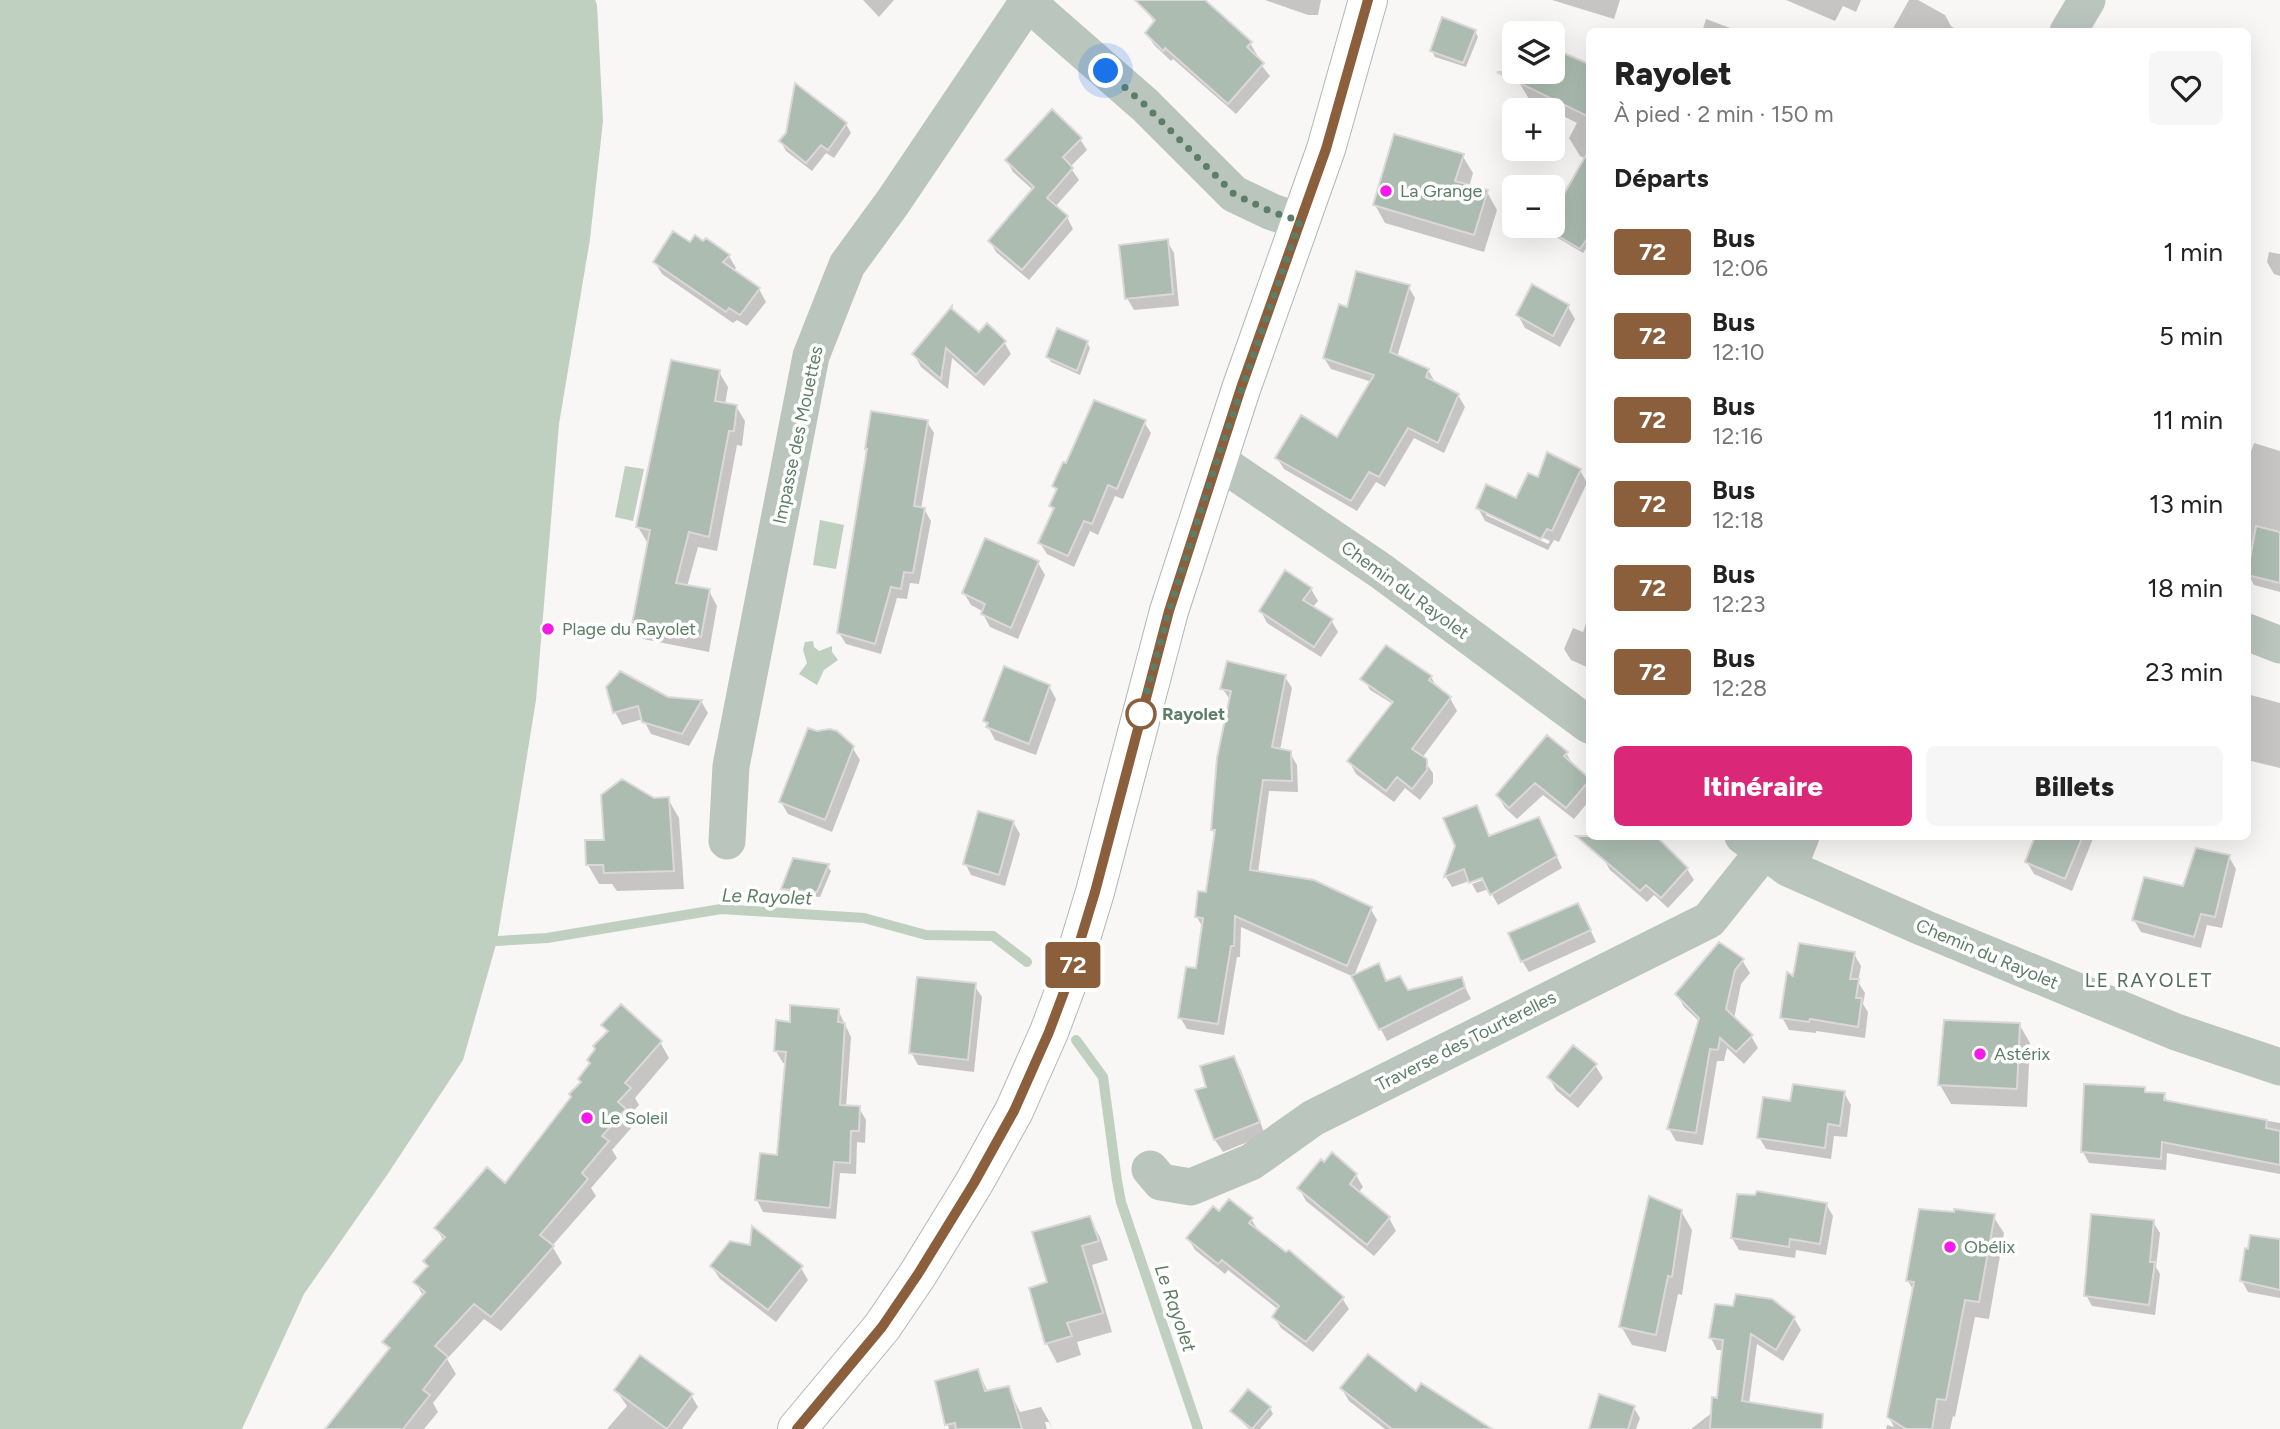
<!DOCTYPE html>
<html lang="fr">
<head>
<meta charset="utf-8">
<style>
	body { margin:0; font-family:Figtree,sans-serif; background:#f6f6f6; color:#222; height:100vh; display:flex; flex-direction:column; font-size:26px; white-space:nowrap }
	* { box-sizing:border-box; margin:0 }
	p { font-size:23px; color:#767676 }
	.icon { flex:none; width:38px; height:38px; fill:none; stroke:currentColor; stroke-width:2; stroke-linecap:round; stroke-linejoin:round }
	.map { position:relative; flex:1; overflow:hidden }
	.side { position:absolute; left:1586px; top:28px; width:665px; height:812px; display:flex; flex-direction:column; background:#fff; border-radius:10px; box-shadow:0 7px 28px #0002 }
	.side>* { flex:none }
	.badge { padding:0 14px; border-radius:5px; font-size:24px; line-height:46px }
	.tools { position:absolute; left:1502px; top:21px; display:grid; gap:14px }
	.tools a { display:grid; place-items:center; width:63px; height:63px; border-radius:10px; background:#fff; box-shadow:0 7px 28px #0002; font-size:35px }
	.you { position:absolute; width:35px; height:35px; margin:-18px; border:5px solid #fff; border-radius:50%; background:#1a73e8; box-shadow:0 0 0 10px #1a73e833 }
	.map>.badge { position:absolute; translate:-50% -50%; box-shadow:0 0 0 4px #fff }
	h2 { padding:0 28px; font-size:26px; line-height:63px }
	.round { display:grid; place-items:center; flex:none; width:74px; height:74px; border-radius:10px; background:#f6f6f6 }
	.head { display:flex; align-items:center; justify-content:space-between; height:119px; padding:0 28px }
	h1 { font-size:33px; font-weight:800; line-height:52px }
	.cta { display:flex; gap:14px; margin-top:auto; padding:14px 28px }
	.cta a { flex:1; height:80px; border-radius:10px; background:#db2777; color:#fff; font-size:28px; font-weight:800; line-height:80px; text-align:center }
	.cta a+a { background:#f6f6f6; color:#222 }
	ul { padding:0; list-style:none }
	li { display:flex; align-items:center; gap:21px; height:84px; padding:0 28px }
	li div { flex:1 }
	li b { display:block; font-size:26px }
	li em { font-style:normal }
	li .badge { min-width:77px; font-weight:700; text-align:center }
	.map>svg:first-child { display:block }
	.water { fill:#bfd0c0 }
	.shadow { fill:#0003; fill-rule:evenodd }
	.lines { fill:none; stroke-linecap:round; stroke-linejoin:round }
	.stream { stroke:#bfd0c0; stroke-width:10 }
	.building { fill:#acbcb0; stroke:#dbd8d9; stroke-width:2 }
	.major-casing { stroke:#aebab1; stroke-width:40 }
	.minor { stroke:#b9c5bd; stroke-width:37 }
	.major { stroke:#fff; stroke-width:38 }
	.line-casing { stroke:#fff; stroke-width:16 }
	.line { stroke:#8b5e3c; stroke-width:10 }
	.walk { stroke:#5d7e66; stroke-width:7; stroke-dasharray:0 12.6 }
	.poi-dot { fill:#f51ae7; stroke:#fff; stroke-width:2.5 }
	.stop-dot { fill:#fff; stroke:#8b5e3c; stroke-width:3.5 }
	.labels { text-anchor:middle; stroke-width:7; stroke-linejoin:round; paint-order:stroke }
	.poi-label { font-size:18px; fill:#5d7e66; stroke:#fff; text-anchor:start }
	.street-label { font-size:18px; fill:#5d7e66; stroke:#fff }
	.stop-label { font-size:18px; font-weight:bold; fill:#5d7e66; stroke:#fff; text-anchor:start }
	.water-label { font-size:19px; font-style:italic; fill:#5c7e5f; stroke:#fff }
	.neighbourhood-label { font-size:19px; letter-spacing:2px; fill:#536e5b; stroke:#fff }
</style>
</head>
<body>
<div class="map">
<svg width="2280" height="1429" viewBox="0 0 2280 1429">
	<rect width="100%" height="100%" fill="#f9f6f6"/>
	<!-- water -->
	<path class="water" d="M0 0H595L597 5 603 121 590 239 559 424 536 700 497 941 463 1060 387 1175 304 1294 242 1429H0Z
		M625 466 644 469 633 521 615 517Z
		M820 520 844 525 836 569 813 565Z
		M813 641 814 647 819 651 832 646V652L838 660 824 670 817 685 799 674 807 663 803 650 805 642Z"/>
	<!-- shadow -->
	<path class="shadow" d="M863 0H894L879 17Z
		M1150 0H1190L1250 43 1257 55 1255 57 1270 76 1236 114 1173 59 1171 61 1154 45 1147 33 1155 23 1144 7Z
		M1265 0H1321L1318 15H1308Z
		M1552 0H1620L1614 19Z
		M1786 0H1861L1856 12 1843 6 1835 21Z
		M1909 0H1918L1945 15 1951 26 1960 32H1891Z
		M1706 19 1741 32H1702Z
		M1475 31 1478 37 1466 67 1435 57 1432 51Z
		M1523 72H1552L1589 92V171L1586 159 1580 156 1569 138 1577 123 1529 99 1519 82Z
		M846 124 851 133 834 158 826 153 812 171 786 151 781 142 788 133Z
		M1080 139 1087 150 1070 167 1079 180 1055 207 1067 217 1073 229 1029 280 996 252 990 241 1033 190 1013 172 1007 161Z
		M1462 155 1473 173 1469 187 1487 192 1497 210 1484 252 1385 223 1375 205Z
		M1589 227V245L1583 253 1553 235 1550 230Z
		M1167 241 1174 253 1179 306 1134 310 1127 298Z
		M690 245 729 256 736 268 733 271 759 289 766 302 747 326 737 320 733 323 662 274 655 262Z
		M2269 252 2280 254V276L2274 274 2267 262Z
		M1408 286 1415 298 1397 357 1428 370 1435 382 1458 395 1465 407 1444 453 1414 438 1385 487 1376 482 1357 511 1284 469 1277 458 1337 439 1372 382 1331 369 1324 358 1348 309Z
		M1568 307 1575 319 1560 347 1525 328 1518 315Z
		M955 315 979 334 1004 342 1011 354 984 386 952 358 948 389 921 367 914 354Z
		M1087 342 1090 348 1080 375 1051 362 1048 357Z
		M719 372 728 387 725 405 736 406 745 421 742 446 737 445 717 551 698 547 687 587 709 591 717 606 709 652 643 639 634 624 650 542H647L638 527Z
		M927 422 934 433 921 509H924L931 521 919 584 910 583 907 599 897 598 881 654 846 644 839 633Z
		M1144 422 1151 433 1123 499 1115 496 1098 535 1090 531 1074 567 1047 554 1040 543 1055 512 1051 506 1057 492 1054 486 1067 465Z
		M2254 443 2280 451V592L2254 585 2248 574 2250 563 2247 562V456L2249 457Z
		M1580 470 1587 483 1559 542 1554 540 1548 550 1485 521 1478 508 1517 501 1539 480ZM1486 511 1550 541 1548 544 1486 515Z
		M1038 563 1045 575 1018 639 990 627 983 614 984 612 971 605 964 593Z
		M1285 573 1311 589 1318 601 1312 608 1331 620 1338 632 1321 657 1267 623 1261 611Z
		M1589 614V668L1571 660 1564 649 1573 628 1583 632Z
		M620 674 668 699 701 701 708 713 689 746 651 734 643 719 622 725 615 712Z
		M1285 677 1292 688 1280 750 1290 753 1297 765 1298 792 1269 791 1258 873 1370 908 1377 920 1354 976 1378 965 1387 983 1407 992 1461 979 1471 999 1387 1041 1354 977 1241 927 1240 957H1237L1224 1035 1187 1029 1180 1017 1197 970 1203 928 1197 917 1208 893 1216 836 1212 829 1231 701 1222 688Z
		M1363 677H1431L1438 689 1450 698 1457 711 1422 758 1433 773V783L1420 800 1405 788 1394 802 1356 774 1349 761 1393 704 1370 690Z
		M1049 686 1056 699 1036 755 995 740 985 721Z
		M2247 694 2280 703V768L2247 760Z
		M852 747 860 760 832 832 788 814 781 802Z
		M1566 753 1574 766 1589 781V801L1574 819 1543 795 1517 819 1505 808 1498 796Z
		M668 799 679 818 684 889 617 891 612 884H599L588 865 606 841 654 800Z
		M1477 807 1490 838 1545 831 1562 868 1498 905 1489 889 1477 893 1472 884 1491 877 1490 874 1452 887 1446 877 1457 846Z
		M1013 822 1020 834 1005 886 971 875 965 863Z
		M2037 836H2094L2072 891 2034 874 2027 862Z
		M2229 857 2236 869 2222 928 2207 925 2201 948 2141 932 2134 920Z
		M1603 858 1687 869 1694 880 1668 908 1654 895 1647 902 1610 870Z
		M827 866 831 871 820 897 786 894 783 889Z
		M1584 916 1596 942 1529 972 1522 961Z
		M1854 954 1861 966 1858 982 1865 993 1863 1004 1868 1012 1865 1038 1816 1031V1033L1789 1030 1782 1017 1794 979Z
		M1742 960 1750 973 1741 984 1734 1019 1751 1036 1758 1048 1744 1064 1727 1048 1724 1061H1717L1703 1145 1676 1141 1669 1129 1700 1022 1684 1007 1677 994Z
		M974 985 982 997 974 1072 918 1065 911 1052Z
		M838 1010 851 1037 846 1107 859 1108 866 1120 865 1143 857 1142 856 1174 840 1173 836 1219 763 1212 757 1200 778 1157 787 1063H783L776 1051 791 1024Z
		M2019 1024 2030 1043 2027 1107 1951 1104 1940 1085Z
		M604 1025 660 1042 669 1058 635 1098 639 1105 628 1117 633 1126 612 1150 617 1158 591 1188 596 1196 552 1246 562 1263 501 1331 484 1319 447 1359 456 1374 433 1403 438 1412 424 1429H336L390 1351 384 1342 424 1297 415 1282 429 1267 425 1262 444 1241 436 1228 506 1185 582 1083 608 1033Z
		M1233 1058 1241 1070 1265 1135 1223 1152 1215 1140 1197 1091 1208 1089Z
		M1595 1065 1603 1078 1578 1108 1556 1090 1549 1077Z
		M2144 1089 2147 1094 2164 1095 2168 1103 2280 1123V1174L2167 1153 2166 1170 2089 1163 2083 1152Z
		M1844 1093 1851 1105 1847 1137 1834 1136 1831 1159 1766 1149 1759 1137 1791 1103Z
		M1356 1175 1363 1187 1358 1193 1389 1218 1396 1231 1374 1256 1306 1201 1299 1188Z
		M1826 1204 1833 1216 1826 1255 1796 1250 1795 1258 1739 1250 1732 1238Z
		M1681 1211 1692 1230 1682 1295 1678 1294 1666 1352 1632 1345 1621 1326Z
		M1219 1214 1251 1219 1258 1230 1342 1298 1349 1309 1313 1352 1281 1328 1274 1317 1279 1310 1228 1270 1225 1274 1195 1250 1188 1238Z
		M1993 1216 2004 1233 1989 1319 1975 1317 1955 1417 1953 1416 1950 1429H1886L1887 1425 1894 1427 1889 1417 1914 1291 1908 1281Z
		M1089 1218 1100 1237 1108 1260 1092 1265 1112 1332 1077 1342 1081 1355 1057 1363 1047 1344 1031 1289 1050 1284Z
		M2153 1222 2160 1233 2156 1267 2160 1274 2155 1315 2092 1306 2086 1295Z
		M2280 1241V1298L2248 1292 2242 1281Z
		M712 1267 801 1268 808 1280 776 1322 720 1279Z
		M1794 1318 1801 1330 1783 1361 1757 1344 1749 1404 1799 1429H1691L1713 1412 1719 1400 1724 1350H1717L1711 1338Z
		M978 1371 988 1392 1008 1388 1020 1412 1041 1407 1050 1423 1052 1429 1049 1422H1045L1047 1429H949L937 1382Z
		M1342 1389 1416 1394 1489 1429H1385L1349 1401Z
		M616 1390 691 1395 698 1407 682 1429H607L627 1406Z
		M1270 1408 1273 1414 1260 1429H1249L1232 1412Z
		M1634 1408 1640 1418 1636 1429H1591Z"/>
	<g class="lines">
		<!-- stream -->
		<path class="stream" d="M497 941 547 938 721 909 864 918 926 935 993 936 1027 962
			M1076 1040 1103 1077 1117 1181 1121 1202 1198 1429"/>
	</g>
	<!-- building -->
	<path class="building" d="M1135 0H1205L1252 42 1247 47 1264 63 1228 104 1165 48 1163 51 1145 33 1155 20Z
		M1442 17 1476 30 1463 63 1430 51Z
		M1552 48 1589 64V117L1497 72H1552Z
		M795 83 847 123 828 150 821 145 806 163 779 141 786 133Z
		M1052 109 1082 138 1063 157 1073 168 1047 198 1068 216 1022 270 988 241 1034 187 1005 160Z
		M1394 134 1464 154 1455 181 1488 190 1474 235 1373 205Z
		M1589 150V236L1580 249 1548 230 1552 226V215Z
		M673 231 690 242 695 235 703 241 706 238 730 255 723 262 760 288 740 315 729 308 726 312 653 262Z
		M1168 239 1173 294 1125 299 1119 245Z
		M1356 271 1410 285 1390 352 1429 369 1426 377 1459 394 1438 443 1408 428 1379 477 1369 472 1351 501 1275 458 1301 415 1337 437 1374 375 1323 358 1339 304 1347 307Z
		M1532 284 1569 305 1553 336 1516 315Z
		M952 306V309L979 332 987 323 1006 341 976 375 946 348 941 379 912 354Z
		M1057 328 1088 341 1077 371 1046 357Z
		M671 360 720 370 715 401 737 405 734 431H729L709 537 689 532 676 583 710 589 701 637 632 624 650 530 636 527Z
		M1094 400 1146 420 1117 489 1108 485 1092 524 1084 521 1068 556 1038 543 1054 508 1049 506 1057 489 1052 486 1063 462 1066 463Z
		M871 411 928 420 914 506 925 508 913 573 904 572 901 589 891 587 875 644 837 633 867 449H865Z
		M1547 452 1581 469 1552 531 1547 529 1541 539 1476 508 1486 484 1516 498 1528 473 1538 477Z
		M2256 526 2280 532V583L2247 575Z
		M985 538 1039 561 1011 628 981 614 985 604 962 593Z
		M1285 570 1312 588 1303 600 1333 619 1314 647 1259 611Z
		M1386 645 1432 676 1429 680 1451 697 1412 749 1427 759V770L1412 789 1397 777 1386 791 1347 761 1393 702 1360 679Z
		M1227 661 1286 675 1272 747 1291 751 1292 781 1263 780 1250 870 1314 880 1372 907 1347 966 1235 916 1234 946H1231L1218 1024 1178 1018 1186 967 1196 968 1203 918 1195 917 1198 891 1206 892 1215 830H1211L1217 758 1231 691 1220 689Z
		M1004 666 1050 685 1029 744 986 727 988 723 983 721Z
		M620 671 668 697 702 700 682 734 642 722 638 706 613 713 606 687Z
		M808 728 817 731 830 729 837 731 854 746 825 820 779 802Z
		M1547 735 1568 752 1564 756 1589 778V781L1566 808 1535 783 1509 808 1496 795Z
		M622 779 654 798 669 797 674 871 604 873 603 865H586L585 840H604L601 795Z
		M1477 805 1489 836 1539 817 1557 856 1490 895 1482 878 1469 883 1464 869 1444 877 1455 846 1443 818Z
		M978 811 1014 821 999 875 963 864Z
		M1576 836H1656L1688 868 1661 898 1646 885 1640 891Z
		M2035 836H2083L2065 879 2025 862Z
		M2196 848 2230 855 2215 917 2201 914 2194 937 2132 920 2144 877 2183 886Z
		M793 858 829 864 817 892 781 889Z
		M1578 903 1591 930 1521 962 1508 933Z
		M1719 942 1744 959 1735 970 1726 1009 1753 1035 1736 1052 1720 1038 1718 1050 1710 1049 1696 1133 1667 1129 1699 1018 1675 994Z
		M1799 943 1855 952 1850 979H1859L1856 998H1862L1858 1027 1810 1019 1809 1022 1780 1018 1787 972 1793 976Z
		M1379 963 1386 981 1400 976 1408 990 1462 977 1465 987 1379 1030 1351 976Z
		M917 977 976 983 968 1060 909 1053Z
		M621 1004 662 1041 625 1083 631 1088 618 1102 626 1109 602 1136 609 1141 582 1173 588 1179 540 1235 554 1246 491 1317 474 1304 435 1346 448 1357 423 1390 430 1395 403 1429H325L390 1348 382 1342 425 1292 413 1282 428 1266 423 1261 445 1237 434 1228 487 1167 505 1183 571 1097 569 1094 581 1082 578 1079 590 1063 587 1060 595 1049 593 1046 608 1031 601 1025Z
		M790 1005 839 1009 838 1022 845 1023 840 1105 860 1106 859 1131H851L850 1163 834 1162 830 1208 755 1200 760 1153 777 1155 786 1052 774 1051 776 1020 790 1022Z
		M1944 1020 2020 1023 2017 1089 1938 1085Z
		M1573 1045 1597 1064 1570 1096 1547 1077Z
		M1234 1056 1260 1122 1214 1140 1195 1090 1206 1087 1200 1066Z
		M1793 1084 1845 1091 1840 1126 1828 1124 1825 1148 1757 1138 1763 1097 1790 1101Z
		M2084 1084 2145 1087V1092L2165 1093 2164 1100 2267 1120 2266 1128 2280 1131V1165L2162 1142 2161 1159 2081 1152Z
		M1332 1152 1357 1174 1350 1184 1390 1217 1367 1245 1297 1188 1321 1159 1324 1162Z
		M1757 1191 1827 1203 1820 1244 1790 1239 1789 1247 1731 1238 1737 1194 1755 1195Z
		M1649 1196 1682 1210 1672 1277 1668 1276 1656 1335 1619 1327Z
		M1229 1199 1253 1218 1249 1223 1286 1252 1289 1250 1344 1297 1306 1342 1272 1317 1279 1306 1222 1260 1218 1264 1186 1238 1213 1206 1219 1211Z
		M1919 1209 1954 1212V1209L1995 1214 1979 1302 1965 1300 1946 1400 1937 1399 1932 1429H1906L1887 1417 1914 1282 1906 1281Z
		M2091 1214 2154 1220 2150 1262H2155L2149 1305 2084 1296Z
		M1090 1216 1099 1241 1082 1246 1103 1313 1067 1323 1072 1336 1045 1344 1029 1288 1047 1282 1032 1232Z
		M752 1226 803 1266 768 1310 710 1266 730 1241 750 1245Z
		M2250 1235 2280 1239V1290L2240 1281 2245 1248 2248 1249Z
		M1736 1294 1772 1299 1795 1317 1776 1350 1751 1334 1742 1401 1823 1414 1822 1429H1710L1712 1397 1717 1398 1723 1340 1709 1338 1715 1304 1733 1306Z
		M1368 1354 1416 1391 1421 1383 1492 1429H1392L1340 1388Z
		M640 1355 693 1394 667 1429 614 1390Z
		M978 1369 985 1391 1009 1386 1022 1429H956L955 1423 945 1425 935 1381Z
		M1248 1389 1271 1407 1252 1429 1230 1411Z
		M1599 1394 1635 1406 1628 1429H1589Z"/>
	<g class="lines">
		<!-- major casing -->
		<g class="major-casing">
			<path id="major" d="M797 1429 882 1327 918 1274 974 1183 1014 1111 1049 1032 1067 984 1095 892 1169 611 1241 389 1326 149 1368 0"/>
		</g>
		<!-- minor -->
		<path class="minor" d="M1025 0 1145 105 1234 194 1272 212 1300 221
			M2068 32 2087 0
			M1217 460 1381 571 1589 725
			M2247 632 2280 645
			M1743 836 1788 868 1924 928 2176 1032 2280 1067
			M727 841 731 766 811 356 847 265 893 202 1027 3
			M1788 868 1801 836
			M1150 1169 1161 1182 1191 1187 1251 1162 1313 1118 1709 920 1764 851"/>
		<!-- major -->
		<use href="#major" class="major"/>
	</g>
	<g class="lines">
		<!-- line casing -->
		<g class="line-casing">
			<path id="line" d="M797 1429 882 1327 918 1274 974 1183 1014 1111 1049 1032 1067 984 1095 892 1169 611 1241 388 1326 149 1368 0"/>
		</g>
		<!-- line -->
		<use href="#line" class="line"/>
		<!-- walk -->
		<path class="walk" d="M1106 71 1145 105 1234 194 1272 212 1300 221 1217 460 1169 611 1141 714"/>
	</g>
	<!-- markers -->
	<g class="poi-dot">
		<circle cx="1386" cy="191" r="7"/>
		<circle cx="548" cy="629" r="7"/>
		<circle cx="1980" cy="1054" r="7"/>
		<circle cx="587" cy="1118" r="7"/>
		<circle cx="1950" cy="1247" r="7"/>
	</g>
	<circle class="stop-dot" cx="1141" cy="714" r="14"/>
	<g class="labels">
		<!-- poi labels -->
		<g class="poi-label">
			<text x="1400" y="197">La Grange</text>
			<text x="562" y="635">Plage du Rayolet</text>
			<text x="1994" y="1060">Astérix</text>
			<text x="601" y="1124">Le Soleil</text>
			<text x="1964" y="1253">Obélix</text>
		</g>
		<!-- street labels -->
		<g class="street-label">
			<text transform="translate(798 435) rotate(-78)" y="6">Impasse des Mouettes</text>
			<text transform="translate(1405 590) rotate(36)" y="6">Chemin du Rayolet</text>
			<text transform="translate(1987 954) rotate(23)" y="6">Chemin du Rayolet</text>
			<text transform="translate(1466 1041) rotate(-27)" y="6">Traverse des Tourterelles</text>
		</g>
		<!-- stop labels -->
		<g class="stop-label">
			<text x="1162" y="720">Rayolet</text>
		</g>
		<!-- water labels -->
		<g class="water-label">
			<text transform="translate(767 896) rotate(2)" y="7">Le Rayolet</text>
			<text transform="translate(1176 1308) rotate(71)" y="7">Le Rayolet</text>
		</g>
		<!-- neighbourhood labels -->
		<g class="neighbourhood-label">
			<text x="2149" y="987">LE RAYOLET</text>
		</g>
	</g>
</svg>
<div class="tools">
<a><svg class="icon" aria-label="layers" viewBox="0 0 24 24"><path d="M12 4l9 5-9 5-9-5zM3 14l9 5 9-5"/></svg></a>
<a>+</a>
<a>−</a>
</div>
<div class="you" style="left:1106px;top:71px"></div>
<b class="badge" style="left:1073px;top:965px;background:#8b5e3c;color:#fff">72</b>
<section class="side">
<div class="head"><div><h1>Rayolet</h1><p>À pied · 2 min · 150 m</p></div><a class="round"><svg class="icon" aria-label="heart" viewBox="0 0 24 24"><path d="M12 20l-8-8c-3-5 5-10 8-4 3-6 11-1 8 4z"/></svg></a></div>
<h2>Départs</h2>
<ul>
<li><span class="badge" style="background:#8b5e3c;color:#fff">72</span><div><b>Bus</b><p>12:06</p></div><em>1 min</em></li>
<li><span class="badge" style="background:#8b5e3c;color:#fff">72</span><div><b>Bus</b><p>12:10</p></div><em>5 min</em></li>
<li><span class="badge" style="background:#8b5e3c;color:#fff">72</span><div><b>Bus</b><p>12:16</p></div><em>11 min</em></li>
<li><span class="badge" style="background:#8b5e3c;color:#fff">72</span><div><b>Bus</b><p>12:18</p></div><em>13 min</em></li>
<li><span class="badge" style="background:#8b5e3c;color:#fff">72</span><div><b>Bus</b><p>12:23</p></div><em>18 min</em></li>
<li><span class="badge" style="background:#8b5e3c;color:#fff">72</span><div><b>Bus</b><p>12:28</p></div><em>23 min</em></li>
</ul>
<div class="cta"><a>Itinéraire</a><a>Billets</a></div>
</section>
</div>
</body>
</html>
